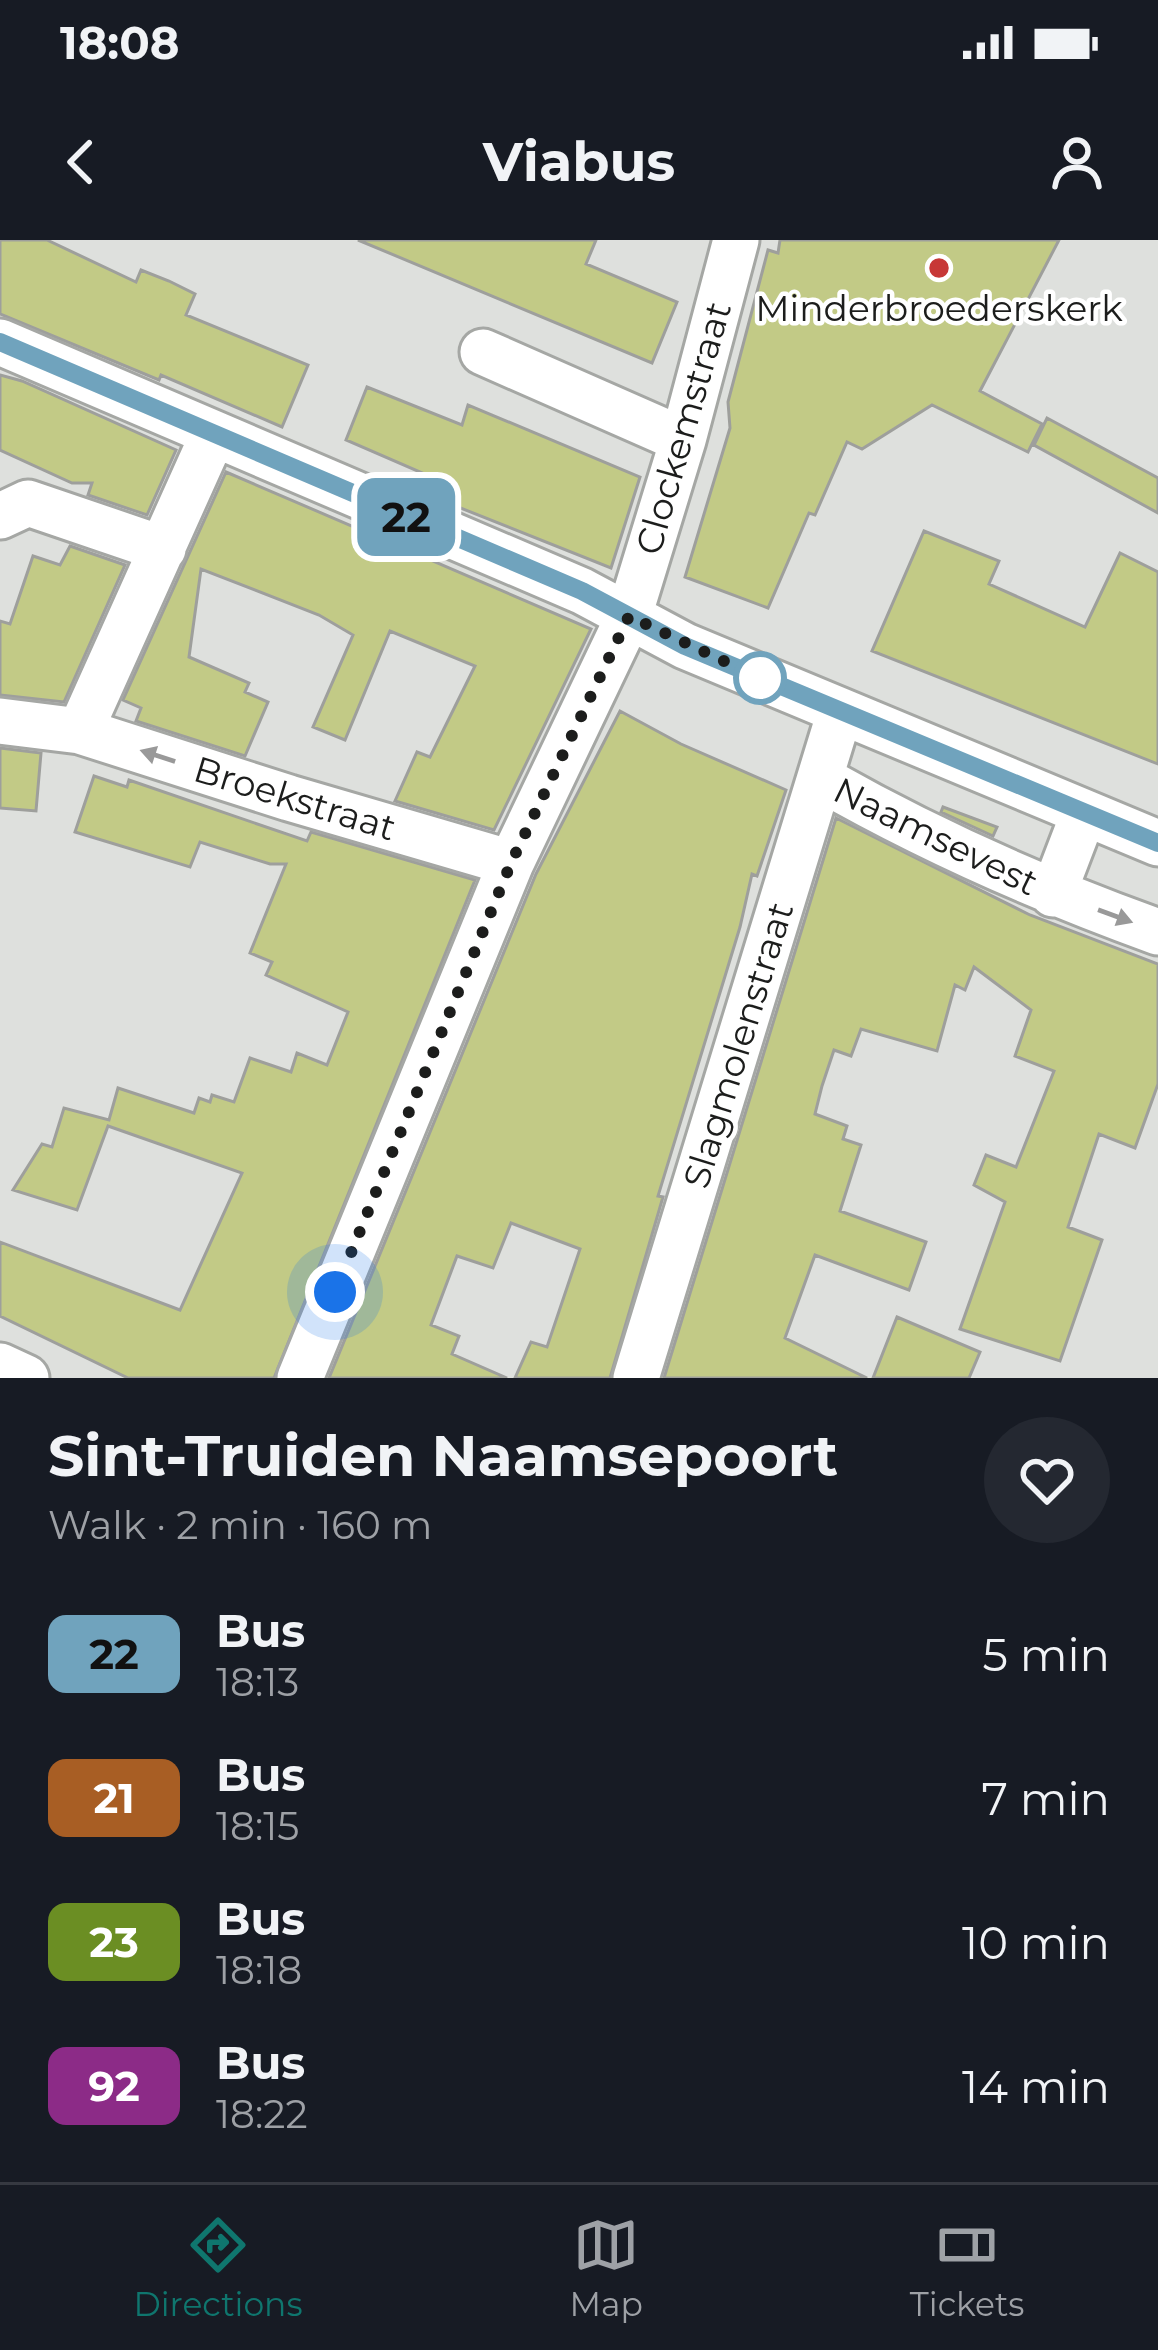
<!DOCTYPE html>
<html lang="en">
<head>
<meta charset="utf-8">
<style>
	body { margin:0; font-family:Montserrat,sans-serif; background:#242831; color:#f1f3f6; height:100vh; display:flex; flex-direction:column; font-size:45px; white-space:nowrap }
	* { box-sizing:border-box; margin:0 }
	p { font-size:39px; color:#9ea1a6 }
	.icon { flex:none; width:66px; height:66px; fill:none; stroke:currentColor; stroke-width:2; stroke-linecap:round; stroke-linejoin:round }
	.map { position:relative; height:1138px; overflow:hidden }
	.details { display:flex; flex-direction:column; background:#171b24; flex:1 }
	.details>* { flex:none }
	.badge { padding:0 24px; border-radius:18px; font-size:42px; line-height:78px }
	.you { position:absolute; width:60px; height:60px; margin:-30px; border:9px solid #fff; border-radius:50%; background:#1a73e8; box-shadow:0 0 0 18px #1a73e833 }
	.map>.badge { position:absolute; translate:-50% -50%; box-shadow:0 0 0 6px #fff }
	.round { display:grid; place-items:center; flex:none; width:126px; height:126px; border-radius:63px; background:#242831 }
	.head { display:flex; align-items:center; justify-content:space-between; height:204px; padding:0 48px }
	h1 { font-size:57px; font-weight:700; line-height:90px }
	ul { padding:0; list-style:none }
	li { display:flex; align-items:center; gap:36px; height:144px; padding:0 48px }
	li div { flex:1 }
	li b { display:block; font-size:45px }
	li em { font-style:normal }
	li .badge { min-width:132px; font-weight:700; text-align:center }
	.status { display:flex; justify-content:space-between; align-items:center; height:84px; padding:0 60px; background:#171b24; direction:ltr }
	.status svg { height:33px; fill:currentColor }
	header { display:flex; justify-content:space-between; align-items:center; height:156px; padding:0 48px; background:#171b24; font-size:54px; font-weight:700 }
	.tab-bar { display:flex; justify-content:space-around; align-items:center; height:168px; border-top:3px solid #363941; background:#171b24; font-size:33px; color:#9ea1a6 }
	.tab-bar a { display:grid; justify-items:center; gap:6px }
	.tab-bar .active { color:#0f766e }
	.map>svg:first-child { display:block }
	.building { fill:#c2ca86; stroke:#9e9f9c; stroke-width:3 }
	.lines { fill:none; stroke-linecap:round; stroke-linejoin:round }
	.minor-casing { stroke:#a5a7a4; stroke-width:51 }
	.minor { stroke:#fff; stroke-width:45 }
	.oneway { fill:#999 }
	.line-casing { stroke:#fff; stroke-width:27 }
	.line { stroke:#70a3bd; stroke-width:18 }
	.walk { stroke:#1c1d1c; stroke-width:12; stroke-dasharray:0 21.6 }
	.poi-dot { fill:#c73837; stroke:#fff; stroke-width:4.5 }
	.stop-dot { fill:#fff; stroke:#70a3bd; stroke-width:6 }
	.labels { text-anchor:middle; stroke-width:9; stroke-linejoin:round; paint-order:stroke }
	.poi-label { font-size:36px; fill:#1c1d1c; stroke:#fff }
	.street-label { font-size:36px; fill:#1c1d1c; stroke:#fff }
</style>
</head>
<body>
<div class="status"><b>18:08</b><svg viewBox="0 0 49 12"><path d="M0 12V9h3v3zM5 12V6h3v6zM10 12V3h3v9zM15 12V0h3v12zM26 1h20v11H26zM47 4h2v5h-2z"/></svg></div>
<header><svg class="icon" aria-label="back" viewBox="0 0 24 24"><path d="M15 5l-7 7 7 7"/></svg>Viabus<svg class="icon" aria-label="person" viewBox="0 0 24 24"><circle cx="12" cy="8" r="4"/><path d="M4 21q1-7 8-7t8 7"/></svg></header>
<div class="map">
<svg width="1158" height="1138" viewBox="0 0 1158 1138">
	<rect width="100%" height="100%" fill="#dee0dd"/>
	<!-- building -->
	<path class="building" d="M0 0H47L136 42 141 30 169 41 195 54 186 75 308 125 282 187 161 135 159 140 0 74Z
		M358 0H596L586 24 677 62 652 123Z
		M780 0H1059L980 151 1042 184 1028 212 932 165 862 209 847 202 815 275 809 273 768 368 685 337 730 188 728 162 768 10 778 13Z
		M0 135 22 141 176 210 147 275 88 255 92 243H72L0 210Z
		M367 147 462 185 468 165 640 237 611 328 428 255 434 238 346 200Z
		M1047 178 1158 238V273L1034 205Z
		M226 232 591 389 494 590 395 561 417 512 430 517 475 426 390 391 345 500 313 487 353 395 319 375 201 329 189 417 249 443 245 452 268 462 245 516 136 481 141 468 123 460Z
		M924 291 999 321 989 344 1085 387 1120 313 1158 332V524L872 411Z
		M70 306 125 325 64 462 0 455V381L10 384 33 316 60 325Z
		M620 471 681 504 786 550 757 636 752 634 740 687 658 956 663 957 610 1138H515L531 1102 547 1107 580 1009 511 983 493 1028 457 1016 431 1085 459 1096 452 1114 507 1138H329L536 634Z
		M0 508 41 513 36 571 0 568Z
		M94 536 127 547 129 540 307 601 311 592 475 640 274 1138H128L0 1076V1002L180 1070 242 933 108 886 77 970 13 950 42 904 52 907 64 868 109 880 118 848 194 873 199 858 210 862 212 855 234 862 250 818 291 832 297 813 327 825 348 772 266 735 272 722 250 713 286 624H270L200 602 190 627 75 592Z
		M943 567 997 587 993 596 941 572Z
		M836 578 1030 675 1158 724V844L1135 908 1099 894 1068 987 1102 1000 1060 1121 960 1089 1005 962 974 945 986 915 1016 927 1054 831 1015 816 1031 770 974 727 965 750 955 745 937 811 861 789 851 816 834 810 822 846 815 874 847 886 843 899 861 905 840 971 926 1002 909 1050 815 1015 785 1098 867 1138H664Z
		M897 1077 980 1112 969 1138H873Z"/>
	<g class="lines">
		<!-- minor casing -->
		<g class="minor-casing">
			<path id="minor" d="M0 102 582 351 685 406 1158 603
				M483 112 683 200
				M0 276 28 263 163 309
				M0 481 80 491 289 558 511 623
				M80 491 213 195
				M820 538C930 601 1039 649 1158 692
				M1053 654 1084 573
				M0 1126 26 1138
				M300 1138 511 623 629 376 683 200 736 0
				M636 1138 840 472"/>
		</g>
		<!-- minor -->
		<use href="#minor" class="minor"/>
	</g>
	<!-- one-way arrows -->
	<defs><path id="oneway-solid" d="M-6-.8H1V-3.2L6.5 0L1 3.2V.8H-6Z" transform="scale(3)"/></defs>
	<g class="oneway">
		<use href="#oneway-solid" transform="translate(158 516) rotate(-162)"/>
		<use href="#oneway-solid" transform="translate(1115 676) rotate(20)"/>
	</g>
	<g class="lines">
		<!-- line casing -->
		<g class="line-casing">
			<path id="line" d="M0 102 582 351 685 406 1158 603"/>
		</g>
		<!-- line -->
		<use href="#line" class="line"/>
		<!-- walk -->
		<path class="walk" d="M335 1052 511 623 629 376 760 438"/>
	</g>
	<!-- markers -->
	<circle class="poi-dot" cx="939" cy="28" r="12"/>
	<circle class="stop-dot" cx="760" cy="438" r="24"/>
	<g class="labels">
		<!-- poi labels -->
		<g class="poi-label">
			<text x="939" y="81">Minderbroederskerk</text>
		</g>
		<!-- street labels -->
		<g class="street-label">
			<text transform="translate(683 188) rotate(-74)" y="13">Clockemstraat</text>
			<text transform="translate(295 558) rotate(17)" y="13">Broekstraat</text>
			<text transform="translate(936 596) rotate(26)" y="13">Naamsevest</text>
			<text transform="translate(738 805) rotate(-73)" y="13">Slagmolenstraat</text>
		</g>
	</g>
</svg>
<div class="you" style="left:335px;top:1052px"></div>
<b class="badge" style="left:406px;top:277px;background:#70a3bd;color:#111">22</b>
</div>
<section class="details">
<div class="head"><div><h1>Sint-Truiden Naamsepoort</h1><p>Walk · 2 min · 160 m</p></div><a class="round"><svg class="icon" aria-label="heart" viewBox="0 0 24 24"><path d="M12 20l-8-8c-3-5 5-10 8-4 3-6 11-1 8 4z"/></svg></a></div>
<ul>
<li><span class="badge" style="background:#70a3bd;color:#111">22</span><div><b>Bus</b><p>18:13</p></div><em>5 min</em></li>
<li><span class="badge" style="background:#a85e24;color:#fff">21</span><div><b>Bus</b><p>18:15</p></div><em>7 min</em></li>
<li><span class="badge" style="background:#6b8e23;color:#fff">23</span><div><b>Bus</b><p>18:18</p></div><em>10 min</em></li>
<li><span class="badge" style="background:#8c2b87;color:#fff">92</span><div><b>Bus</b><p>18:22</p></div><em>14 min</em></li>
</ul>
</section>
<nav class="tab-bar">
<a class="active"><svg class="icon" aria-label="directions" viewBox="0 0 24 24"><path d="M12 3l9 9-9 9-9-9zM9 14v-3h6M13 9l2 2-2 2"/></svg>Directions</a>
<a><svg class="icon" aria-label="map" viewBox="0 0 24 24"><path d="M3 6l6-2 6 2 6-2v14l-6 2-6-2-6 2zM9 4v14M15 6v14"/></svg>Map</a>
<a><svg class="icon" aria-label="tickets" viewBox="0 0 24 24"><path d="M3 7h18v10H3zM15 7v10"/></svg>Tickets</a>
</nav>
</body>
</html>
